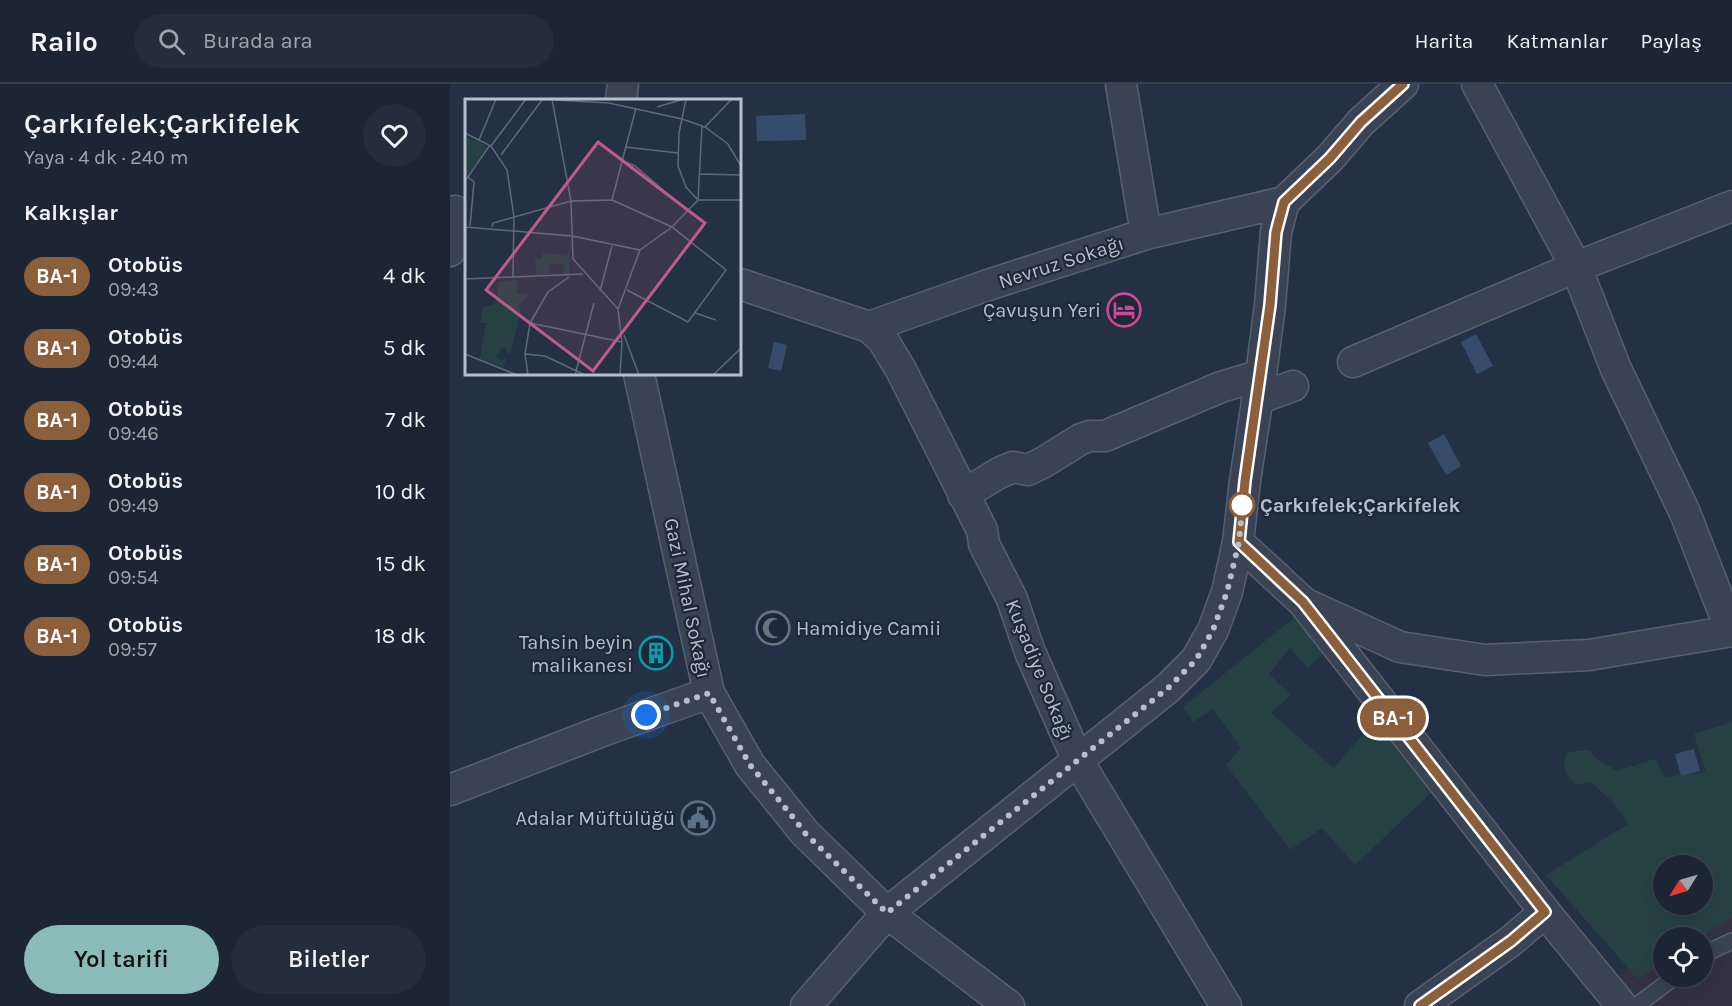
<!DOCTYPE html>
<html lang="tr">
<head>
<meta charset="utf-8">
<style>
	body { margin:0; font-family:Karla,sans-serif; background:#242d3b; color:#f1f3f6; height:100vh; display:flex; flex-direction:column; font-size:22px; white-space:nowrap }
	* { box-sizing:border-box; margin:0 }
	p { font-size:20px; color:#a0a5ac }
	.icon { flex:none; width:33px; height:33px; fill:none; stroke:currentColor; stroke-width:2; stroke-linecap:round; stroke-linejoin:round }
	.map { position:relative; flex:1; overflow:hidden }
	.drawer { display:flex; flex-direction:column; background:#1b2533; width:450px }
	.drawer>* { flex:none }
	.badge { padding:0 12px; border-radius:20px; font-size:21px; line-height:39px }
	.needle { width:39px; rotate:233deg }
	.controls { position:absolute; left:1203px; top:771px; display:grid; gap:12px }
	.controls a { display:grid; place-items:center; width:60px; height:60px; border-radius:50%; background:#1b2533; box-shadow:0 6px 24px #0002,0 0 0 2px #39424e; font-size:30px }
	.you { position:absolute; width:30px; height:30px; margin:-15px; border:4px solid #fff; border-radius:50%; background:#1a73e8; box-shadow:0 0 0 9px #1a73e833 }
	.map>.badge { position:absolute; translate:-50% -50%; box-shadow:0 0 0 3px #fff }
	h2 { padding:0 24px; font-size:22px; line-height:54px }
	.round { display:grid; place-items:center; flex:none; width:63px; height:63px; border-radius:32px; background:#242d3b }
	.head { display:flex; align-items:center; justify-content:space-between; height:102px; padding:0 24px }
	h1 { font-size:28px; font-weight:600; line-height:45px }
	.action { display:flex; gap:12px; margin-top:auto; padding:12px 24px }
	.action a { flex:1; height:69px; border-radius:36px; background:#8bbbb9; color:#111; font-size:24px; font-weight:600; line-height:69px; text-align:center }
	.action a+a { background:#242d3b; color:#f1f3f6 }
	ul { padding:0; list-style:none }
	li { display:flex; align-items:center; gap:18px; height:72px; padding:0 24px }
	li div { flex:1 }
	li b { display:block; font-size:22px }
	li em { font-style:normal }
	li .badge { min-width:66px; font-weight:700; text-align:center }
	header { display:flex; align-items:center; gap:36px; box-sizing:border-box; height:84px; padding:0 30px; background:#1b2533; border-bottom:2px solid #39424e }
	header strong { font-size:28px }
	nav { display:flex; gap:33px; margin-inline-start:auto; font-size:21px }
	.search { width:420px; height:54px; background:#242d3b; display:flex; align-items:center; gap:15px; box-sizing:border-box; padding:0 21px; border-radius:33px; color:#a0a5ac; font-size:22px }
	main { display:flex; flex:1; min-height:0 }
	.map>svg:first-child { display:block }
	.medical { fill:#343143 }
	.green { fill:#264144; fill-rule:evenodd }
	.water { fill:#374c6c }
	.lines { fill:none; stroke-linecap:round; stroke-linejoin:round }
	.lane-casing { stroke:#576170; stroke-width:18 }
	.street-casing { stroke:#576170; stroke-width:33 }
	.lane { stroke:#394353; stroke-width:15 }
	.street { stroke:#394353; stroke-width:30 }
	.line-casing { stroke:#fff; stroke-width:14 }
	.line { stroke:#8b5e3c; stroke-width:9 }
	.walk { stroke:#b6bfcd; stroke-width:6; stroke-dasharray:0 10.8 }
	.stop-dot { fill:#fff; stroke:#8b5e3c; stroke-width:3 }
	.labels { text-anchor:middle; stroke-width:4.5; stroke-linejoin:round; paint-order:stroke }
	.street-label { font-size:20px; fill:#b6bfcd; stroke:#1d2838 }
	.poi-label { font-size:20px; fill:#b6bfcd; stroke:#1d2838; text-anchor:end }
	.stop-label { font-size:20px; font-weight:bold; fill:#b6bfcd; stroke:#1d2838; text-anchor:start }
	.inset-road { fill:none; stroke:#5e6a7b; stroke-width:1.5 }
	.view { fill:#bd5b89; fill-opacity:0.15; stroke:#bd5b89; stroke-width:3 }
	.inset-edge { fill:none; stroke:#b6bfcd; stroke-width:3 }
</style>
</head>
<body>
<header>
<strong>Railo</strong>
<div class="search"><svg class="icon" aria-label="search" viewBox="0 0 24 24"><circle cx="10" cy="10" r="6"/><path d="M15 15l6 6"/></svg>Burada ara</div>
<nav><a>Harita</a><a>Katmanlar</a><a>Paylaş</a></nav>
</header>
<main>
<section class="drawer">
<div class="head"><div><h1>Çarkıfelek;Çarkifelek</h1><p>Yaya · 4 dk · 240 m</p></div><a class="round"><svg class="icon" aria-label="heart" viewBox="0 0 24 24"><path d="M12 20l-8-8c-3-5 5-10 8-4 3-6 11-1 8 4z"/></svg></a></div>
<h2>Kalkışlar</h2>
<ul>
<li><span class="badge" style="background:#8b5e3c;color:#fff">BA-1</span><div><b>Otobüs</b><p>09:43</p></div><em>4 dk</em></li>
<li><span class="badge" style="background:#8b5e3c;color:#fff">BA-1</span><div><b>Otobüs</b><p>09:44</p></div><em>5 dk</em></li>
<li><span class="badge" style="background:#8b5e3c;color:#fff">BA-1</span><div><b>Otobüs</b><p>09:46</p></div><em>7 dk</em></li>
<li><span class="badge" style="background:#8b5e3c;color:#fff">BA-1</span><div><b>Otobüs</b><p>09:49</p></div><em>10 dk</em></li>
<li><span class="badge" style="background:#8b5e3c;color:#fff">BA-1</span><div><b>Otobüs</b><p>09:54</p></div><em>15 dk</em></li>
<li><span class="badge" style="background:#8b5e3c;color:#fff">BA-1</span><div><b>Otobüs</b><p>09:57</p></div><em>18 dk</em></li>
</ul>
<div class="action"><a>Yol tarifi</a><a>Biletler</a></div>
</section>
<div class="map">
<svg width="1282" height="922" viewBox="0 0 1282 922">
	<rect width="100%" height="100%" fill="#243144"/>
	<!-- medical -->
	<path class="medical" d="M1282 814V922H1187L1165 894 1213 861 1214 892H1252V854L1224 853Z"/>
	<!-- green -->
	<path class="green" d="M844 534 875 568 858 584 840 564 819 590 841 611 821 629 884 684 927 634 985 705 905 781 872 744 840 766 776 681 791 664 763 625 743 638 733 623Z
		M1282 638V833L1252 853 1214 854 1213 879 1188 895 1096 791 1178 740 1164 719 1141 698 1125 701C1116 689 1111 683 1117 668L1139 666 1147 675 1167 687 1205 675 1214 693 1256 688 1244 650ZM1214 782H1252V820H1214Z"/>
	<!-- water -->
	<path class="water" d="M355 30 356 56 307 57 306 32Z
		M1026 250 1043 282 1027 290 1011 258Z
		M324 258 337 261 331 287 318 284Z
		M994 350 1011 382 996 391 978 359Z
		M1244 665 1250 687 1231 692 1225 670Z"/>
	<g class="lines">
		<!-- lane casing -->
		<g class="lane-casing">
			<path id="lane" d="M1252 873 1263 866 1282 857
				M1186 922 1226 892"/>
		</g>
		<!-- street casing -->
		<g class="street-casing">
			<path id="street" d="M671 0 696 150
				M1027 0 1126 183 1166 285 1235 429 1281 547
				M171 16 173 0
				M0 167 5 127
				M290 200 419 243 538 201 696 150 834 118
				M419 243 433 256 451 286 532 446 534 460 562 515 580 568 628 677 776 922
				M903 278 1126 183 1282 122
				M807 315 843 302
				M513 411 549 389 563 383 578 386 594 378 631 355 640 352H655L771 303 811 291
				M788 458 853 518 1095 828 1172 922
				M858 521 950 563 1035 576 1139 571 1282 547
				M259 609 300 681 355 749 437 829 559 922
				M0 706 155 646 259 609 189 290
				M356 922 437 829 718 604 746 576 763 546 777 508 788 458 795 397 811 291 820 221 826 148 834 118 880 74 911 38 953 0
				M970 922 1061 857 1095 828"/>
		</g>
		<!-- lane -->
		<use href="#lane" class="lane"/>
		<!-- street -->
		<use href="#street" class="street"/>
	</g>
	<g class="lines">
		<!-- line casing -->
		<g class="line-casing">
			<path id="line" d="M953 0 911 38 880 74 834 118 826 148 820 221 795 397 789 458 853 518 1095 828 1061 857 970 922"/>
		</g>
		<!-- line -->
		<use href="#line" class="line"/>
		<!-- walk -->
		<path class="walk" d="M196 631 259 609 300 681 342 732 355 749 437 829 718 604 746 576 763 546 777 508 789 458 793 417 792 421"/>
	</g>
	<!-- icons -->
	<defs>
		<g id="hotel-ring" transform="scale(1.725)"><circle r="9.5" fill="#1d2838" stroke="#d1479c" stroke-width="1.5"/><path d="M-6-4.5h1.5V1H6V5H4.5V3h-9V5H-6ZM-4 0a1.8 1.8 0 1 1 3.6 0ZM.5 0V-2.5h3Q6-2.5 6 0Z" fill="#d1479c"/></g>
		<g id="mosque-ring" transform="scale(1.725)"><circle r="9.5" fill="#1d2838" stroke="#6b7280" stroke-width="1.5"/><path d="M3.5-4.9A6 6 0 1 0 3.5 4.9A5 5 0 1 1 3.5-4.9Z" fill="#6b7280"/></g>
		<g id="building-ring" transform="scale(1.725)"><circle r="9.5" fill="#1d2838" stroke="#0f9aa8" stroke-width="1.5"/><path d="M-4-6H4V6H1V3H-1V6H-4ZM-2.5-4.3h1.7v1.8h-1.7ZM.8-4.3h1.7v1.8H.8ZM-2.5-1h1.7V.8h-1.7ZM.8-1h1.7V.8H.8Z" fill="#0f9aa8"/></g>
		<g id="civic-ring" transform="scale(1.725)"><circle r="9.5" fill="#1d2838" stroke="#5c6f8a" stroke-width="1.5"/><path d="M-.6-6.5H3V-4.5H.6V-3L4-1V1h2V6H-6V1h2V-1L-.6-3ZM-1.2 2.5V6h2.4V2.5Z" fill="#5c6f8a"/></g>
	</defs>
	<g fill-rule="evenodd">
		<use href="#hotel-ring" x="674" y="226"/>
		<use href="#mosque-ring" x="323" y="544"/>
		<use href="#building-ring" x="206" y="569"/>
		<use href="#civic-ring" x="248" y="734"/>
	</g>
	<!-- markers -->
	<circle class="stop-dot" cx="792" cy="421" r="12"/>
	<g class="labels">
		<!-- street labels -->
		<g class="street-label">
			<text transform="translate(611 178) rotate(-18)" y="7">Nevruz Sokağı</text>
			<text transform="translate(238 514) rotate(78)" y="7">Gazi Mihal Sokağı</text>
			<text transform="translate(590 586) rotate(68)" y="7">Kuşadiye Sokağı</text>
		</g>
		<!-- poi labels -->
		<g class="poi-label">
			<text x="651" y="233">Çavuşun Yeri</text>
			<text x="346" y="551" text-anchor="start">Hamidiye Camii</text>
			<text x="183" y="565">Tahsin beyin<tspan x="183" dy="23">malikanesi</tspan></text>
			<text x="225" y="741">Adalar Müftülüğü</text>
		</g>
		<!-- stop labels -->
		<g class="stop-label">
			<text x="810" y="428">Çarkıfelek;Çarkifelek</text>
		</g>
	</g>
	<!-- overview -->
	<g transform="translate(15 15)">
		<rect width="276" height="276" fill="#243144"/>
		<path d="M0 37 22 47 3 75 0 73ZM78 154 100 157 104 154V175H98L100 167 95 164 84 166 86 175 72 176 70 160H77ZM53 181 52 195 65 194 51 209 56 211 46 252 43 256 42 250 36 248 31 259 37 262 42 258 38 268 15 260 21 224H15L19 207 28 206 32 200 33 183Z" fill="#264144"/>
		<path class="inset-road" d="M72 0 144 4 217 20 240 28 263 45 276 67M87 0 106 102 108 160 153 210 157 243 155 276M192 8 219 0M237 27 233 101H276M240 28 267 0M0 34 26 47 42 71 49 118 48 178M14 41 31 0M26 47 61 0M160 48 213 54M36 56 77 1M158 62 170 67 224 113M235 75 276 76M3 78 9 83 5 127M0 82 25 46M0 128 107 137 175 151M27 128 28 124 106 102 147 101M0 180 118 175M162 191 223 223 261 171 207 128 147 101 171 9M135 192 147 147M153 210 175 151 207 128 233 101 221 88 213 67 214 34 221 0M230 214 251 221M65 224 157 243M159 236 174 276M0 255 52 276M60 255 80 257 120 276M63 276 60 255 65 224 83 193 104 178M110 276 129 204M248 276 276 249"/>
		<path class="view" d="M133 43 240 124 128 272 21 191Z"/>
		<rect width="276" height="276" class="inset-edge"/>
	</g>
</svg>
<div class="controls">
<a><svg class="needle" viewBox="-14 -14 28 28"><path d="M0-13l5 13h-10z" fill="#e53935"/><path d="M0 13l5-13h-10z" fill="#a0a5ac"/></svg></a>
<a><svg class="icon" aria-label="locate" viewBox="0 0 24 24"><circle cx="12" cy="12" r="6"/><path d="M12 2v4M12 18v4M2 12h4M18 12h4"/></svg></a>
</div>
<div class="you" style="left:196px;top:631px"></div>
<b class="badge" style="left:943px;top:634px;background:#8b5e3c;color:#fff">BA-1</b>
</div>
</main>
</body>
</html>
